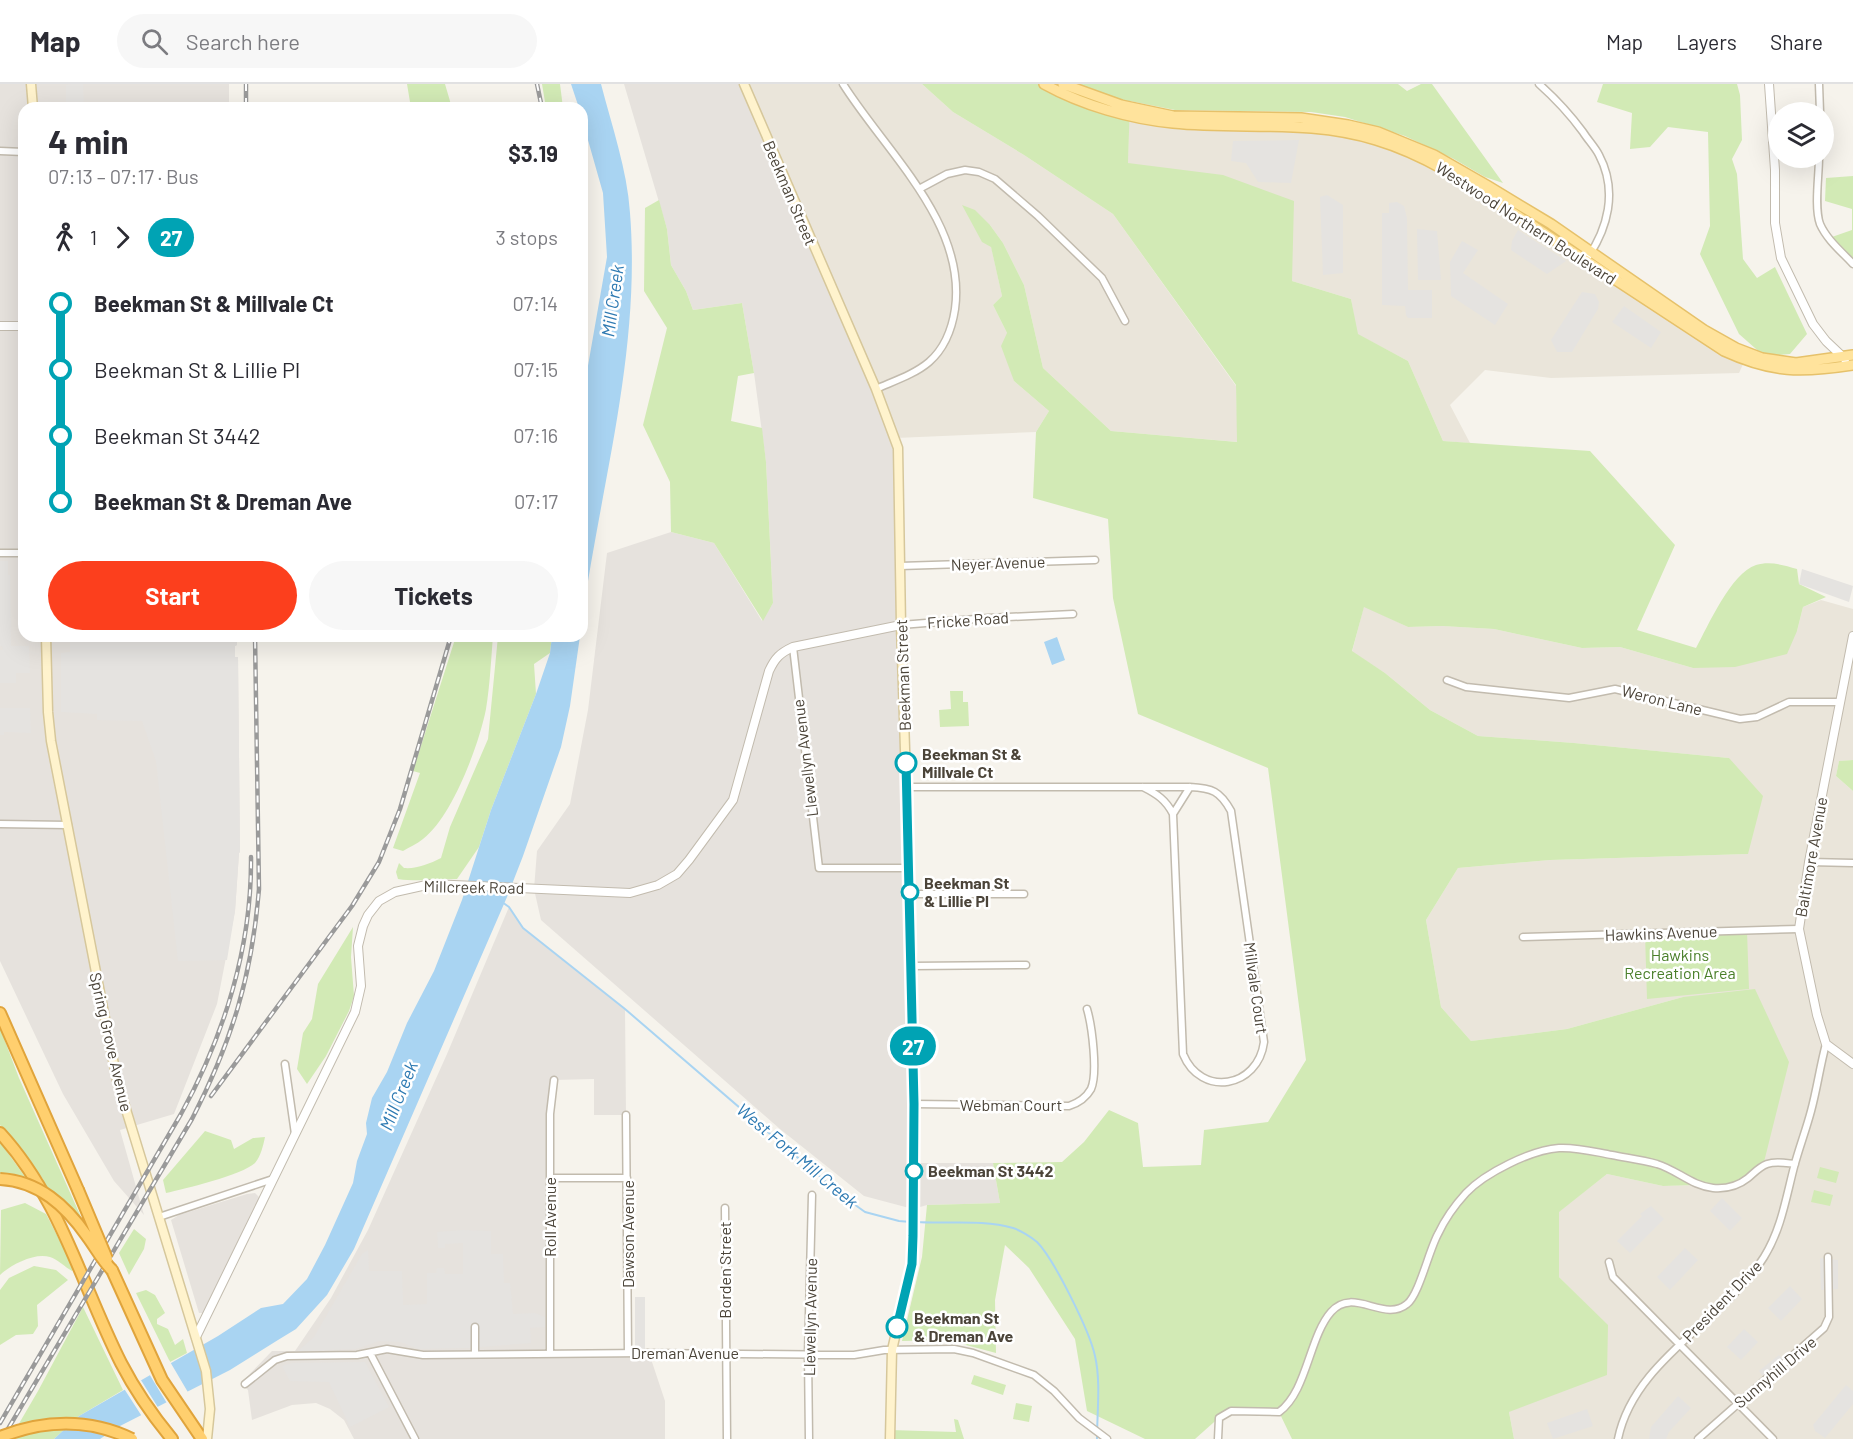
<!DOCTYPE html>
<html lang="en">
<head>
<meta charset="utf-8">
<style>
	body { margin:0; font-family:Barlow,sans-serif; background:#f7f7f7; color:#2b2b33; height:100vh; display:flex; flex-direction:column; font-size:22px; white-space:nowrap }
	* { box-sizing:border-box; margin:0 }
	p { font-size:20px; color:#7c7c81 }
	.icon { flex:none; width:33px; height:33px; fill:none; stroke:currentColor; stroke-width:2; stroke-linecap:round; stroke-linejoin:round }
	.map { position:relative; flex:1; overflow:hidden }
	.panel { position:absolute; left:18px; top:18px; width:570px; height:540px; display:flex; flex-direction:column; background:#fff; border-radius:18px; box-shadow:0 6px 24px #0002 }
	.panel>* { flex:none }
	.badge { padding:0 12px; border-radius:20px; font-size:21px; line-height:39px }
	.buttons { position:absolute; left:1768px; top:18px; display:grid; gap:12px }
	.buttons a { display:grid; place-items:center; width:66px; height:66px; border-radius:50%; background:#fff; box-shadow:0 6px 24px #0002; font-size:30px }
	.map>.badge { position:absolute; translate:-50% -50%; box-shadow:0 0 0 3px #fff }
	.legs { display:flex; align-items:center; gap:9px; height:66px; padding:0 30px; font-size:20px }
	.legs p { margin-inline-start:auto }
	.head { display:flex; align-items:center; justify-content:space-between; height:102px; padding:0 30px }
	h1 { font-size:33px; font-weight:700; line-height:45px }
	.action { display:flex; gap:12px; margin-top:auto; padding:12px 30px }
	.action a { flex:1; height:69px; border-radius:36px; background:#fc3f1d; color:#fff; font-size:24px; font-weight:700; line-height:69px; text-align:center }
	.action a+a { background:#f7f7f7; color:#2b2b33 }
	ul { padding:0 30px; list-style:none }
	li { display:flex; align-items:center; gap:21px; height:66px; font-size:22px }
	li i { display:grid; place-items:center; width:9px; height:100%; margin:0 8px; background:currentColor }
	li i::after { content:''; width:15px; height:15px; margin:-8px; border:4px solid; border-radius:50%; background:#fff }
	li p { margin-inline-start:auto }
	li:first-child i { background:linear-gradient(#0000 50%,currentColor 0) }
	li:last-child i { background:linear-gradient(currentColor 50%,#0000 0) }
	header { display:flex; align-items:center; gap:36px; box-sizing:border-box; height:84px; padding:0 30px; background:#fff; border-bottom:2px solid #e1e1e2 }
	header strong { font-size:28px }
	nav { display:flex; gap:33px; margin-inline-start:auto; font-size:21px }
	.search { width:420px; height:54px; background:#f7f7f7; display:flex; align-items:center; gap:15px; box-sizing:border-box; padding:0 21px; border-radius:33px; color:#7c7c81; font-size:22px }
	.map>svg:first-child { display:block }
	.residential { fill:#eae5da }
	.industrial { fill:#e6e2dd }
	.green { fill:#d2eab5 }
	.parking { fill:#e5e3e0 }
	.water { fill:#a9d4f2 }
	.pier { fill:#f6f3ec }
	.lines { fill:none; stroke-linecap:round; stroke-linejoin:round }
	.stream { stroke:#a9d4f2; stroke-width:2 }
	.minor-casing { stroke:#c2bbae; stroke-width:9 }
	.tertiary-casing { stroke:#c2bbae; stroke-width:10 }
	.secondary-casing { stroke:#d6c79b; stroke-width:11 }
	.primary-casing { stroke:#e6c16a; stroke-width:12 }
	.motorway-casing { stroke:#e0a43c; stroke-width:14 }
	.minor { stroke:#fff; stroke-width:6 }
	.tertiary { stroke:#fff; stroke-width:8 }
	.secondary { stroke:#fff3cd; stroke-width:8 }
	.primary { stroke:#ffe39c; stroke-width:9 }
	.motorway { stroke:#ffcf6e; stroke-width:10 }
	.rail-casing { stroke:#9a9a9a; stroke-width:4.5 }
	.rail { stroke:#fff; stroke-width:2; stroke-dasharray:7; stroke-linecap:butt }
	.motorway-bridge-casing { stroke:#e0a43c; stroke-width:14; stroke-linecap:butt }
	.motorway-bridge { stroke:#ffcf6e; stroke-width:10 }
	.line-1-casing { stroke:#fff; stroke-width:14 }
	.line-1 { stroke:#00a3b4; stroke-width:9 }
	.stop-1-dot { fill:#fff; stroke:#00a3b4; stroke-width:3 }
	.labels { text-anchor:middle; stroke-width:5; stroke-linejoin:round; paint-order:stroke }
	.street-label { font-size:16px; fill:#4b4439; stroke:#fff }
	.stop-label { font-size:16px; font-weight:bold; fill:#4b4439; stroke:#fff; text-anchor:start }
	.park-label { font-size:16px; fill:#4a7f2a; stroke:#fff }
	.water-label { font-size:18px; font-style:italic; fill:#2e7ab2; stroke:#fff }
</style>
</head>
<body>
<header>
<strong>Map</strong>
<div class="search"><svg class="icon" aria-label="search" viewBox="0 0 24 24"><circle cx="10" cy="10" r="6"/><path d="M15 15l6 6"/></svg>Search here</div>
<nav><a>Map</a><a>Layers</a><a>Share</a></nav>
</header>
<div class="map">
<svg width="1853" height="1355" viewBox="0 0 1853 1355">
	<rect width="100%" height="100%" fill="#f6f3ec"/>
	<!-- residential -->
	<path class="residential" d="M744 0H922L953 28 1024 71 1113 130 1236 302 1238 358 1111 347 1043 284 1024 201 1003 159 990 141 991 162 1002 212 993 221 1007 249 1014 297 1049 327 1036 348 896 354Z
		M1129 31 1308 42 1411 69 1745 276 1739 289 1551 294 1485 286 1450 321 1470 359 1443 357 1408 277 1357 250 1351 215 1292 197 1128 79Z
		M1821 516 1853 525V676L1839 677 1836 692 1853 707V1355H1514L1509 1328 1607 1241 1559 1193 1558 1128 1607 1090 1663 1102 1697 1101 1683 913 1567 945 1471 957 1441 923 1426 836 1458 784 1550 776 1748 770 1729 674 1574 659 1478 652 1430 626 1385 589 1352 568 1364 522 1408 543 1442 542 1494 545 1582 564 1620 563 1693 584 1797 547 1803 523Z"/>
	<!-- industrial -->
	<path class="industrial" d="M0 0H229V24H24V552H237V561L235 562V573H238L240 768 239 769 235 827 217 920 174 1030 120 1046 144 1131 114 1097 63 1010 0 877Z
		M624 0H744L896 354 914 1079H993L1000 1119 927 1121 913 1125 864 1112 780 1045 541 836 534 805 537 767 570 720 588 626 607 469 671 448 714 459 762 537 773 519 766 378 754 289 742 219 693 226 686 207 671 181 667 145Z
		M509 823 523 844 625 925 626 1031H594V995L554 996 551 1016 550 1269H649L665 1317V1355H354L344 1336 330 1325 316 1319 292 1321 252 1336 248 1306 241 1299 272 1267H295L331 1214 368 1146 447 970Z
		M255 1109 259 1113 258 1119 204 1229H199L171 1136 179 1131 247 1110Z"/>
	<!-- green -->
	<path class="green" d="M407 0H445L452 24H411Z
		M542 0H560L563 24H546Z
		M922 0H1398L1407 7 1421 0H1432L1503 99 1485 93 1454 75 1405 52 1345 33 1311 28 1175 26 1130 17 1128 79 1223 91 1294 117 1292 197 1351 215 1358 250 1408 277 1443 357 1590 367 1675 461 1637 546 1696 564C1708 542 1731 489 1756 481 1770 477 1783 481 1797 485L1799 500 1826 513 1803 523 1797 547 1787 570 1735 583 1693 584 1620 563 1582 564 1494 545 1442 542 1408 543 1364 523 1352 567 1385 589 1430 626 1478 652 1574 659 1729 674 1763 712 1748 770 1550 776 1458 784 1426 836 1441 923 1471 957 1567 945 1683 913 1755 905 1789 978 1763 1082 1749 1094 1724 1104 1697 1101 1663 1102 1607 1090 1559 1128V1193L1608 1241 1607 1291 1509 1328 1514 1355H1292L1279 1328H1238L1222 1331 1195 1355H1145L1087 1327 1075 1255 1029 1184 1005 1161 995 1216 996 1269 947 1256 902 1257 922 1173 927 1121 1000 1119 993 1079 1062 1078 1084 1058 1109 1026 1138 1039 1143 1083 1201 1081 1204 1046 1268 1038 1306 976 1268 684 1138 630 1113 514 1108 435 1033 414 1036 348 1049 327 1014 297 1001 262 1007 249 993 221 1002 212 991 163 982 158 962 121 975 126 990 141 1003 159 1024 201 1043 284 1111 347 1237 358 1236 301 1113 130 1024 71 953 28Z
		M1603 0H1737L1740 11 1742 56 1732 75 1737 90 1743 175 1757 194 1775 183 1807 250 1790 270 1764 272 1739 250 1700 170 1710 142 1708 48 1668 43 1650 63 1630 65 1632 29 1597 18Z
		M582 88 587 218 582 248Z
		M1853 92V180L1829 154 1852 146V125L1825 117 1826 94Z
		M659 116 667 145 671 181 686 207 693 226 742 219 754 289 738 292 731 337 762 344 766 378 773 519 763 537 714 459 671 448 670 398 643 341 667 244 644 207 645 124Z
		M456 552H493C491 576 490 601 486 625 479 661 452 733 423 755 417 760 409 763 403 767L393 764 420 689 413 687Z
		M498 552H552L550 569 534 580 536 610 491 726 479 763 457 795C437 795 417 798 398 795L396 788 399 779 404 784C417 785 429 780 441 774L450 743 488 655Z
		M950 607H963V618H968L969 642 940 643 939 626 951 625Z
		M1853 676V707L1836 692 1839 677Z
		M353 843 351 873 354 912 349 927 326 972 307 1000 297 985 303 949 312 935 318 900Z
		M1747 847 1749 905 1647 915 1645 850Z
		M0 944 19 994 85 1142 50 1115 43 1095 0 1041Z
		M205 1047 231 1056 234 1065 253 1054 265 1053C263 1062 261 1072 255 1079 242 1091 184 1105 166 1109L163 1096Z
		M0 1058 36 1108 0 1095Z
		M1820 1083 1839 1088 1836 1099 1817 1094Z
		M1814 1106 1833 1111 1830 1122 1811 1118Z
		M25 1119 46 1130 74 1184 72 1187C65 1183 57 1175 50 1173 35 1168 10 1181 0 1191L1 1126Z
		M134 1145 146 1155 144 1165 129 1191 119 1169Z
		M34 1182 56 1186 68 1196 37 1221 38 1242 33 1250 16 1251 0 1261V1206L9 1194Z
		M146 1206 155 1211 165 1229 157 1235V1240L168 1245 175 1261 183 1255 187 1269 170 1278 136 1209Z
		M83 1223 123 1306 79 1332 54 1355H10L38 1307Z
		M974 1291 1006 1301 1003 1311 971 1300Z
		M1016 1319 1032 1322 1029 1338 1013 1335Z
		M954 1335 958 1336 964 1355H890V1346L956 1348Z"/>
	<!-- parking -->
	<path class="parking" d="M71 0H83L84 24H66V1Z
		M1299 56 1291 99 1258 98 1246 79 1231 77 1233 57Z
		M1327 111 1343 121V189L1323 191 1320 113Z
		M1397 118 1404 122 1407 134 1408 206H1432V234H1408L1406 231 1405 222 1382 221V129H1389V119Z
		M1417 145 1437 147 1441 196H1418Z
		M1518 146 1566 177 1547 190 1511 166 1512 157Z
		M1462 157 1478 166 1463 189 1508 220 1495 241 1451 212 1450 178Z
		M1582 208 1595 210 1599 218 1598 225 1572 268H1557L1551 256Z
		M1624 222 1661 248 1651 264 1612 238Z
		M0 477H8V491H10L11 562H29L30 589H16V599H0V566H3L2 562H0Z
		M1802 485 1853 502 1849 518 1799 500Z
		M70 552H237V561L235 562V573H238L240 768 239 769 235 827 227 876 178 877 156 677 142 637 97 636V630L61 628V569L70 568Z
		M0 624H30L31 649 4 648V651H0Z
		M1722 1114 1742 1134 1730 1147 1710 1127Z
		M1651 1122 1664 1135 1630 1169 1617 1157 1642 1132 1640 1130Z
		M463 1146 491 1147V1170H503L504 1199H510L513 1230 535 1229 545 1233V1243L530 1244 531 1259 467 1264 419 1265 400 1258 379 1257 356 1265 298 1267 314 1253 362 1170 368 1166 369 1187H402L403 1221 427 1220V1189H436L437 1184H444L445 1190H463V1159L445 1160V1164H438L437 1148Z
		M1685 1164 1698 1176 1670 1206 1657 1193Z
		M1820 1174 1838 1176V1205L1821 1206Z
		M1790 1202 1802 1215 1781 1237 1768 1224Z
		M635 1213H645V1265H635Z
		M1744 1245 1758 1258 1741 1276 1727 1263Z
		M1779 1271 1791 1285 1770 1301 1759 1287Z
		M365 1278 389 1323 350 1343 329 1298 290 1297 282 1282 292 1279Z
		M1846 1301 1853 1307V1320L1825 1354 1815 1347 1813 1341Z
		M1678 1312 1691 1324 1669 1348 1666 1355H1649L1651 1343Z
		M1587 1325 1593 1342 1553 1355 1547 1339Z"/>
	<!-- water -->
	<path class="water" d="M571 0H601C612 43 627 85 630 129 641 267 601 400 582 536V316L607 173 603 109 582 35V24H579Z
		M552 552H580L570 622 561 663 523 772 507 813 354 1165 327 1211 296 1245 278 1256 230 1286 118 1343 100 1355H54L79 1332 218 1252 261 1224 283 1220 307 1195 325 1161 353 1099 357 1077 367 1050 366 1039 372 1014 387 988 407 939 434 887 462 816 491 726 536 610 550 569Z
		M1057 553 1065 576 1052 581 1044 558Z"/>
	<!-- pier -->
	<path class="pier" d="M169 1276 189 1310 168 1321 148 1288Z
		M139 1293 159 1325 143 1334 123 1303Z"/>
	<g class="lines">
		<!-- stream -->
		<path class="stream" d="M502 818 509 823 523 844 625 925 840 1110 865 1128 899 1137 911 1138
			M917 1138C948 1140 983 1135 1013 1144 1020 1146 1031 1153 1037 1158 1054 1175 1090 1248 1095 1272 1101 1298 1097 1328 1097 1355"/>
		<!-- minor casing -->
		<g class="minor-casing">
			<path id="minor" d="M843 0C885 67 967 139 955 225 952 245 945 264 929 278 915 290 894 297 876 305
				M1539 0C1557 16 1569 29 1583 48 1588 56 1595 63 1599 71 1618 107 1608 145 1586 176
				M1819 0 1820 28
				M0 67 24 68
				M1819 74C1819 91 1814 124 1820 140 1827 156 1842 168 1853 180
				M919 105 947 90 965 86 979 88 995 95 1038 132 1102 194 1125 237
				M0 469H24
				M900 482 1095 476
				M901 541 988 534 1073 530
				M793 563 819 784H909
				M1447 596 1466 603 1569 614 1615 605 1740 635 1757 633 1789 618H1840
				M907 703H1190C1212 704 1220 707 1231 727L1264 958C1258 1004 1201 1014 1183 970L1173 730C1166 716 1157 710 1143 703
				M1173 730 1190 703
				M0 740 68 741
				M1809 778 1853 779
				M910 810H1024
				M1523 853 1799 845
				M912 882 1026 881
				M285 980 295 1050
				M914 1020 1069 1022C1078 1019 1086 1014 1091 1005 1098 989 1092 942 1087 925
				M626 1031 628 1269
				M550 1094H627
				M725 1124 727 1355
				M159 1133 273 1095
				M1609 1178 1613 1193 1773 1355
				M370 1269 415 1355
				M475 1270V1243
				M550 1270V1030L554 996
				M245 1300 275 1276 287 1272 357 1271 387 1265 423 1271 645 1269 854 1271 884 1266 954 1265 973 1269 1034 1291 1054 1307 1079 1334 1107 1355
				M809 1355 808 1271 812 1111
				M1218 1355 1219 1334 1231 1327 1279 1328C1307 1308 1309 1253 1331 1228 1353 1202 1384 1239 1407 1220 1419 1211 1429 1166 1438 1150 1445 1135 1455 1121 1466 1109 1485 1089 1531 1066 1559 1064 1577 1063 1595 1068 1612 1071 1627 1074 1642 1076 1657 1080 1677 1086 1692 1102 1713 1104 1725 1105 1738 1102 1748 1094 1754 1089 1759 1083 1767 1080 1776 1077 1785 1079 1795 1080
				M1618 1355C1634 1276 1724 1237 1764 1173 1781 1146 1786 1114 1794 1083 1799 1064 1806 1046 1811 1027 1817 1005 1820 982 1826 960
				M1698 1355 1824 1244 1829 1233 1828 1173"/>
		</g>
		<!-- tertiary casing -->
		<g class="tertiary-casing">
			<path id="tertiary" d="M1769 0 1775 86V139L1781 174 1813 240 1826 257 1845 275
				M0 242H24
				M1853 552 1809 778 1799 845 1817 931 1826 960 1853 980
				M196 1253 355 928 361 902 358 862 363 842 368 831 379 817 395 808 431 800 630 809 658 801 677 790 689 776 733 716 769 587C775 574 780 569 793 563L901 541"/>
		</g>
		<!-- secondary casing -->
		<g class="secondary-casing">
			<path id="secondary" d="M31 0 33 24
				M744 0 876 305 898 364 901 541 912 882 914 1020 913 1152 912 1180 892 1266 890 1355
				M46 552 48 628 51 657 117 996 206 1287 210 1325 207 1355"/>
		</g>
		<!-- primary casing -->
		<g class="primary-casing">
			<path id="primary" d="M1044 0C1082 21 1130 35 1173 39 1242 46 1309 35 1376 56 1436 74 1486 112 1538 145 1600 186 1662 226 1724 267 1772 289 1801 289 1853 281
				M1063 0 1121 21 1173 32 1301 34 1348 41 1378 48 1434 71 1488 102 1551 140 1704 246 1736 264 1762 274 1796 279 1853 271"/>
		</g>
		<!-- motorway casing -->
		<g class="motorway-casing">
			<path id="motorway" d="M0 929 78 1106
				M0 1049C60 1114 82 1202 121 1279 135 1306 153 1332 172 1355
				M112 1186 162 1296 202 1355"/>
		</g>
		<!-- minor -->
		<use href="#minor" class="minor"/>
		<!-- tertiary -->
		<use href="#tertiary" class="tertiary"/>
		<!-- secondary -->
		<use href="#secondary" class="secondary"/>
		<!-- primary -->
		<use href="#primary" class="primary"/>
		<!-- motorway -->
		<use href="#motorway" class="motorway"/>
		<!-- rail casing -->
		<g class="rail-casing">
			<path id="rail" d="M246 0V24
				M537 0 542 24
				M211 1012 352 822 379 778 400 725 451 552
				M0 1339 181 1030C224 952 252 863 251 773
				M2 1355 192 1035C232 957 252 892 259 805L255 552"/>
		</g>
		<!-- rail -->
		<use href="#rail" class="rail"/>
		<!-- motorway-bridge casing -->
		<g class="motorway-bridge-casing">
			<path id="motorway-bridge" d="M0 1095C39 1097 66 1122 87 1152 96 1164 102 1176 112 1186
				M78 1106 107 1175
				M0 1353C43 1336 89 1334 132 1355"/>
		</g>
		<!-- motorway-bridge -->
		<use href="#motorway-bridge" class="motorway-bridge"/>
	</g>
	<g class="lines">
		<!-- line-1 casing -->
		<g class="line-1-casing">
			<path id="line-1" d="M897 1243 912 1180 913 1152 914 1020 906 679"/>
		</g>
		<!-- line-1 -->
		<use href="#line-1" class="line-1"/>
	</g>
	<!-- markers -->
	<g class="stop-1-dot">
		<circle cx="906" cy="679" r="10"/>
		<circle cx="910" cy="808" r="8"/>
		<circle cx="914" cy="1087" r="8"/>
		<circle cx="897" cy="1243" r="10"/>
	</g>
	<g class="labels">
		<!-- street labels -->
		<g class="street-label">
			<text transform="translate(790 109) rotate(67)" y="6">Beekman Street</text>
			<text transform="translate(1526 139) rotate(33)" y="6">Westwood Northern Boulevard</text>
			<text transform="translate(998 479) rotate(-2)" y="6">Neyer Avenue</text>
			<text transform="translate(968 536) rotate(-4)" y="6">Fricke Road</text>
			<text transform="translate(903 591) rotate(-92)" y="6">Beekman Street</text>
			<text transform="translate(1662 616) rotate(14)" y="6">Weron Lane</text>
			<text transform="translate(805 674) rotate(-97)" y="6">Llewellyn Avenue</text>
			<text transform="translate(1811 773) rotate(-80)" y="6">Baltimore Avenue</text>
			<text transform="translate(474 803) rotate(1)" y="6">Millcreek Road</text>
			<text transform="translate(1661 849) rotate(-2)" y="6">Hawkins Avenue</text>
			<text transform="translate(1256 904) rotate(82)" y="6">Millvale Court</text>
			<text transform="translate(111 958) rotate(77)" y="6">Spring Grove Avenue</text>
			<text x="1011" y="1027">Webman Court</text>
			<text transform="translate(550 1133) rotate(-90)" y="6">Roll Avenue</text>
			<text transform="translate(628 1150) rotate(-90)" y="6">Dawson Avenue</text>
			<text transform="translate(725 1186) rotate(-90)" y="6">Borden Street</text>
			<text transform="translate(1722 1217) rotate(-46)" y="6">President Drive</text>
			<text transform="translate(810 1233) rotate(-89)" y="6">Llewellyn Avenue</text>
			<text x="685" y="1275">Dreman Avenue</text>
			<text transform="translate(1775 1288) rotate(-40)" y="6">Sunnyhill Drive</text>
		</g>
		<!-- stop labels -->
		<g class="stop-label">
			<text x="922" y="676">Beekman St &amp;<tspan x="922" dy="18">Millvale Ct</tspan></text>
			<text x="924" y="805">Beekman St<tspan x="924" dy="18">&amp; Lillie Pl</tspan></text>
			<text x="928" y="1093">Beekman St 3442</text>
			<text x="914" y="1240">Beekman St<tspan x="914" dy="18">&amp; Dreman Ave</tspan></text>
		</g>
		<!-- park labels -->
		<g class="park-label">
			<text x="1680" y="877">Hawkins<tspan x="1680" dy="18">Recreation Area</tspan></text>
		</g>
		<!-- water labels -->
		<g class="water-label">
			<text transform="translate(613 217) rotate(-82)" y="6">Mill Creek</text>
			<text transform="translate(399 1012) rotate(-68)" y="6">Mill Creek</text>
			<text transform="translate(797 1072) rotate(40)" y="6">West Fork Mill Creek</text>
		</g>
	</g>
</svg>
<div class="buttons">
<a><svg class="icon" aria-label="layers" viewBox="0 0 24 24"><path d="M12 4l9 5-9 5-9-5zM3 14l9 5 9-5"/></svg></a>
</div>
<b class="badge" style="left:913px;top:962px;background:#00a3b4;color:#fff">27</b>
<section class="panel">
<div class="head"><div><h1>4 min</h1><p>07:13 – 07:17 · Bus</p></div><b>$3.19</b></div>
<div class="legs"><svg class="icon" aria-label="walk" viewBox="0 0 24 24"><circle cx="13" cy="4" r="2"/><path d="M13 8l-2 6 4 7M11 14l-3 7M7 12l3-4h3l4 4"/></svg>1<svg class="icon" aria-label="forward" viewBox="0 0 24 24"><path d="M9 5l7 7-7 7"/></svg><b class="badge" style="background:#00a3b4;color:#fff">27</b><p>3 stops</p></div>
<ul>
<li><i style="color:#00a3b4"></i><b>Beekman St &amp; Millvale Ct</b><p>07:14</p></li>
<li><i style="color:#00a3b4"></i><span>Beekman St &amp; Lillie Pl</span><p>07:15</p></li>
<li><i style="color:#00a3b4"></i><span>Beekman St 3442</span><p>07:16</p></li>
<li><i style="color:#00a3b4"></i><b>Beekman St &amp; Dreman Ave</b><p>07:17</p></li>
</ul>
<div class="action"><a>Start</a><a>Tickets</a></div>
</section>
</div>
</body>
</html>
